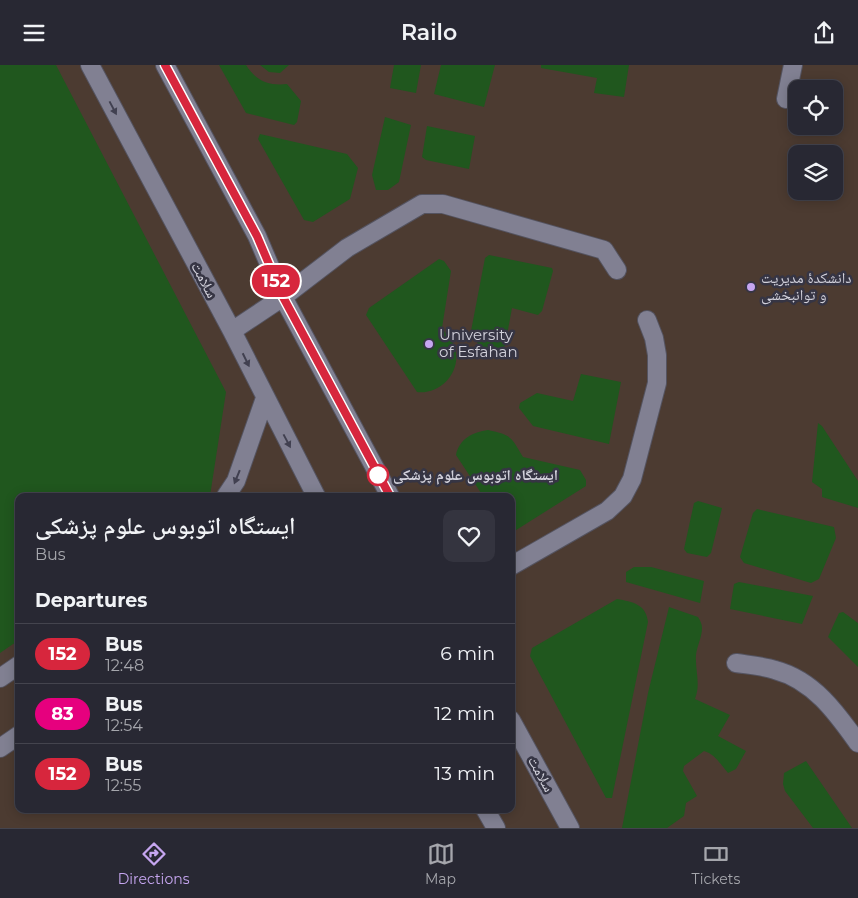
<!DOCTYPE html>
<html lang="en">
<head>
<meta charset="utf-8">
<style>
	body { margin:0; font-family:Montserrat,"Noto Naskh Arabic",sans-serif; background:#34343f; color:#f1f3f6; height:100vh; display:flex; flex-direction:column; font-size:19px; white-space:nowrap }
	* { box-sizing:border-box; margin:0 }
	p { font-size:16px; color:#a5a6ac }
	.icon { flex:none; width:28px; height:28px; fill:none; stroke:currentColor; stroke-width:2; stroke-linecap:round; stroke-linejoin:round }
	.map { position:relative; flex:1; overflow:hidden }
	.side { position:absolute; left:15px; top:428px; width:500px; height:320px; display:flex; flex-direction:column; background:#282833; border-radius:10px; box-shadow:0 2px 12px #0003,0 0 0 1px #44444e }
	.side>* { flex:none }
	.badge { padding:0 10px; border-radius:16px; font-size:18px; line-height:32px }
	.buttons { position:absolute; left:788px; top:15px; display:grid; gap:10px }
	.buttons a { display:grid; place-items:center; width:55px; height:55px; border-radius:10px; background:#282833; box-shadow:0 2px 12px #0003,0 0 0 1px #44444e; font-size:25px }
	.map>.badge { position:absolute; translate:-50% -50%; box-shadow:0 0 0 2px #fff }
	h2 { padding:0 20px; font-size:19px; line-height:45px }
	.round { display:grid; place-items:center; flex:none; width:52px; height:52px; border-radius:10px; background:#34343f }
	.headline { display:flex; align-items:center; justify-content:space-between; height:85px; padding:0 20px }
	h1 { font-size:24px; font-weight:600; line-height:38px }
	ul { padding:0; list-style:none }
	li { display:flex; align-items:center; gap:15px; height:60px; padding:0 20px; border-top:1px solid #44444e }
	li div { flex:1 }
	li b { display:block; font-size:19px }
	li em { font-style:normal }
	li .badge { min-width:55px; font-weight:700; text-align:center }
	header { display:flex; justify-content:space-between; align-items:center; height:65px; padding:0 20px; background:#282833; font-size:22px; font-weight:600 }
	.menu { display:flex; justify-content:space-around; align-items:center; height:70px; border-top:1px solid #44444e; background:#282833; font-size:14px; color:#a5a6ac }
	.menu a { display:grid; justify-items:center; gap:2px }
	.menu .on { color:#c6a6f0 }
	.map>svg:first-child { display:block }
	.education { fill:#4c3b31; fill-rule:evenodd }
	.green { fill:#20571e }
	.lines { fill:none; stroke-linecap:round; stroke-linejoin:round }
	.service-casing { stroke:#545360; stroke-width:20 }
	.service { stroke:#818092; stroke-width:18 }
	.oneway { fill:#414050 }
	.line-casing { stroke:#fff; stroke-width:11 }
	.line { stroke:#d7263d; stroke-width:8 }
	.poi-dot { fill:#c6a6f0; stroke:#363544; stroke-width:2 }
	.stop-dot { fill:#fff; stroke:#d7263d; stroke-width:2.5 }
	.labels { text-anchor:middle; stroke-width:5; stroke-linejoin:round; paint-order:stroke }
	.poi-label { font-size:15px; fill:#d2d1db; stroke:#363544; text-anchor:start }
	.street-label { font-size:15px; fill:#d2d1db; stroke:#363544 }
	.stop-label { font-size:15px; font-weight:bold; fill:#d2d1db; stroke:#363544; text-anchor:start }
</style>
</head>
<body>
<header><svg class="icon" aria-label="menu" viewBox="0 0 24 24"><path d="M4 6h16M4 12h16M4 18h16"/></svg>Railo<svg class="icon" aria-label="share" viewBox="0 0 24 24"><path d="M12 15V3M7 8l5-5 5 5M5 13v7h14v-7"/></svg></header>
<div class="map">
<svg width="858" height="763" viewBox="0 0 858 763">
	<rect width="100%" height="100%" fill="#363544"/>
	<!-- education -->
	<path class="education" d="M0 0H858V763H0ZM796 24H834V61H796ZM796 89H834V126H796ZM19 431H511V744H19Z"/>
	<!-- green -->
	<path class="green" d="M0 0H56L226 327 210 431H19V575L0 588Z
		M219 0H246C256 16 269 21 287 19L301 36 297 57 294 60 246 48Z
		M260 0H289L280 8 269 7Z
		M394 0H421L416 28 390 23Z
		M441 0H495L484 42 434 29Z
		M541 0H629L624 32 594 28 597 13 541 3Z
		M385 52 411 60 399 117 388 125H376L372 110Z
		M427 61 475 71 469 104 426 95 422 92Z
		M260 69 347 89 358 103 350 134 313 157 304 155 258 74Z
		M489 190 552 203 553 206 542 246 538 250 512 243 505 281 487 292 484 290 471 266 485 193Z
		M439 194 444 196 451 206 442 263C446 269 453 276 455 283 462 307 440 330 417 327L366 250 369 243Z
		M581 309 621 317 609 379 533 361 519 343 520 338 537 328 573 336Z
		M818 358 822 361 858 416V443L822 432V424L812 417Z
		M488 365C512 370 511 372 523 392L580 405 586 415V421L513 467H511V431H483L456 390C459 374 473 367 488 365Z
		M698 436 722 443 711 488 707 492 687 488 684 484 694 438Z
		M757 444 834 462 836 473 819 514 811 518 744 498 740 492 753 448Z
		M634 502H651L704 516 700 538 626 517V507Z
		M739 517 813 531 802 559 730 544 734 519Z
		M617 534C633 537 646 539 648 557L612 733H606L530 591 532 583Z
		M669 542 698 552C700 555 702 559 702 563 702 572 697 581 696 590 695 606 701 619 695 634L730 650 718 671 746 686 736 704 728 708C721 700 715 689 704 686L684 701 683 706 697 731 686 738 684 751 667 763H622L648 628Z
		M843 547 858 558V602L828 572 839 548Z
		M806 696 852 763H813L785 726 783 719 784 708Z"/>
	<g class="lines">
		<!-- service casing -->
		<g class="service-casing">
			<path id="service" d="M90 0 232 266 316 431
				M165 0 257 171 283 232 390 431
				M786 34 793 0
				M232 266 283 232 347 183 422 139H443L604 185 617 205
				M226 431 236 416 265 333
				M511 501 607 446 623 431 632 414 657 318V290L654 273 647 255
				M736 598C749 600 763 601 775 605 813 615 836 647 858 678
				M0 613 19 600
				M511 655 570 763
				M0 683 19 670
				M485 744 496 763"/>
		</g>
		<!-- service -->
		<use href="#service" class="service"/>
	</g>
	<!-- one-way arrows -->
	<defs><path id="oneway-solid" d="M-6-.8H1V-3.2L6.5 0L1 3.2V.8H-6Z" transform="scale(1.25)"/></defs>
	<g class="oneway">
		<use href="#oneway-solid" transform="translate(113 43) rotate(62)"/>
		<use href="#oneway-solid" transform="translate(246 295) rotate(64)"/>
		<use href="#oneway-solid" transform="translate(287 376) rotate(62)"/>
		<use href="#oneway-solid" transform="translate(237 412) rotate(112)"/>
	</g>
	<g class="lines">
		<!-- line casing -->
		<g class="line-casing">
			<path id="line" d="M165 0 257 171 283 232 390 431"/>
		</g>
		<!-- line -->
		<use href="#line" class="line"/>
	</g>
	<!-- markers -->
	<g class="poi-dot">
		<circle cx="751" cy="222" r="5"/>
		<circle cx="429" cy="279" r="5"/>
	</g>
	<circle class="stop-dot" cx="378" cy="410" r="10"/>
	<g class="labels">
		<!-- poi labels -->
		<g class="poi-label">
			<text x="761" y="218">دانشکدهٔ مدیریت<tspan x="761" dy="17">و توانبخشی</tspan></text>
			<text x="439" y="275">University<tspan x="439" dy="17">of Esfahan</tspan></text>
		</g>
		<!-- street labels -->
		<g class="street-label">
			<text transform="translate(204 215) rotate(62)" y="5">سلامت</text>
			<text transform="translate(541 709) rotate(61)" y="5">سلامت</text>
		</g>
		<!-- stop labels -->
		<g class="stop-label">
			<text x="393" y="415">ایستگاه اتوبوس علوم پزشکی</text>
		</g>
	</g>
</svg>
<div class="buttons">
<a><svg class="icon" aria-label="locate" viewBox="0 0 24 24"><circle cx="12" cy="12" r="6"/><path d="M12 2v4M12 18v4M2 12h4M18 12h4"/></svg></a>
<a><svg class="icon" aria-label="layers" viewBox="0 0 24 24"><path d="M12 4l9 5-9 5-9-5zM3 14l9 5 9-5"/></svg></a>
</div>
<b class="badge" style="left:276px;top:216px;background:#d7263d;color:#fff">152</b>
<section class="side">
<div class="headline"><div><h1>ایستگاه اتوبوس علوم پزشکی</h1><p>Bus</p></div><a class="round"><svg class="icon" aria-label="heart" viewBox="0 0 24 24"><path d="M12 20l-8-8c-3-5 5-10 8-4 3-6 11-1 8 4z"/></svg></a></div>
<h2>Departures</h2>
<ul>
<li><span class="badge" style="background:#d7263d;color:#fff">152</span><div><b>Bus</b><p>12:48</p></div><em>6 min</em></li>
<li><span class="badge" style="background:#e6007e;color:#fff">83</span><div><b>Bus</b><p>12:54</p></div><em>12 min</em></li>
<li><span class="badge" style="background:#d7263d;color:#fff">152</span><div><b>Bus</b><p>12:55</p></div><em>13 min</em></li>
</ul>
</section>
</div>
<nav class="menu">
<a class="on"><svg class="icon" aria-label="directions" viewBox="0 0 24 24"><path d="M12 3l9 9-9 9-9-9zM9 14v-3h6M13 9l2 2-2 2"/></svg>Directions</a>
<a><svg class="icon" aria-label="map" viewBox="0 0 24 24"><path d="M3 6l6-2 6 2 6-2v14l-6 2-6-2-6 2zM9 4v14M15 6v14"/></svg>Map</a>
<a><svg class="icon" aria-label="tickets" viewBox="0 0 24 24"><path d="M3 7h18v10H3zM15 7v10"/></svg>Tickets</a>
</nav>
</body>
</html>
